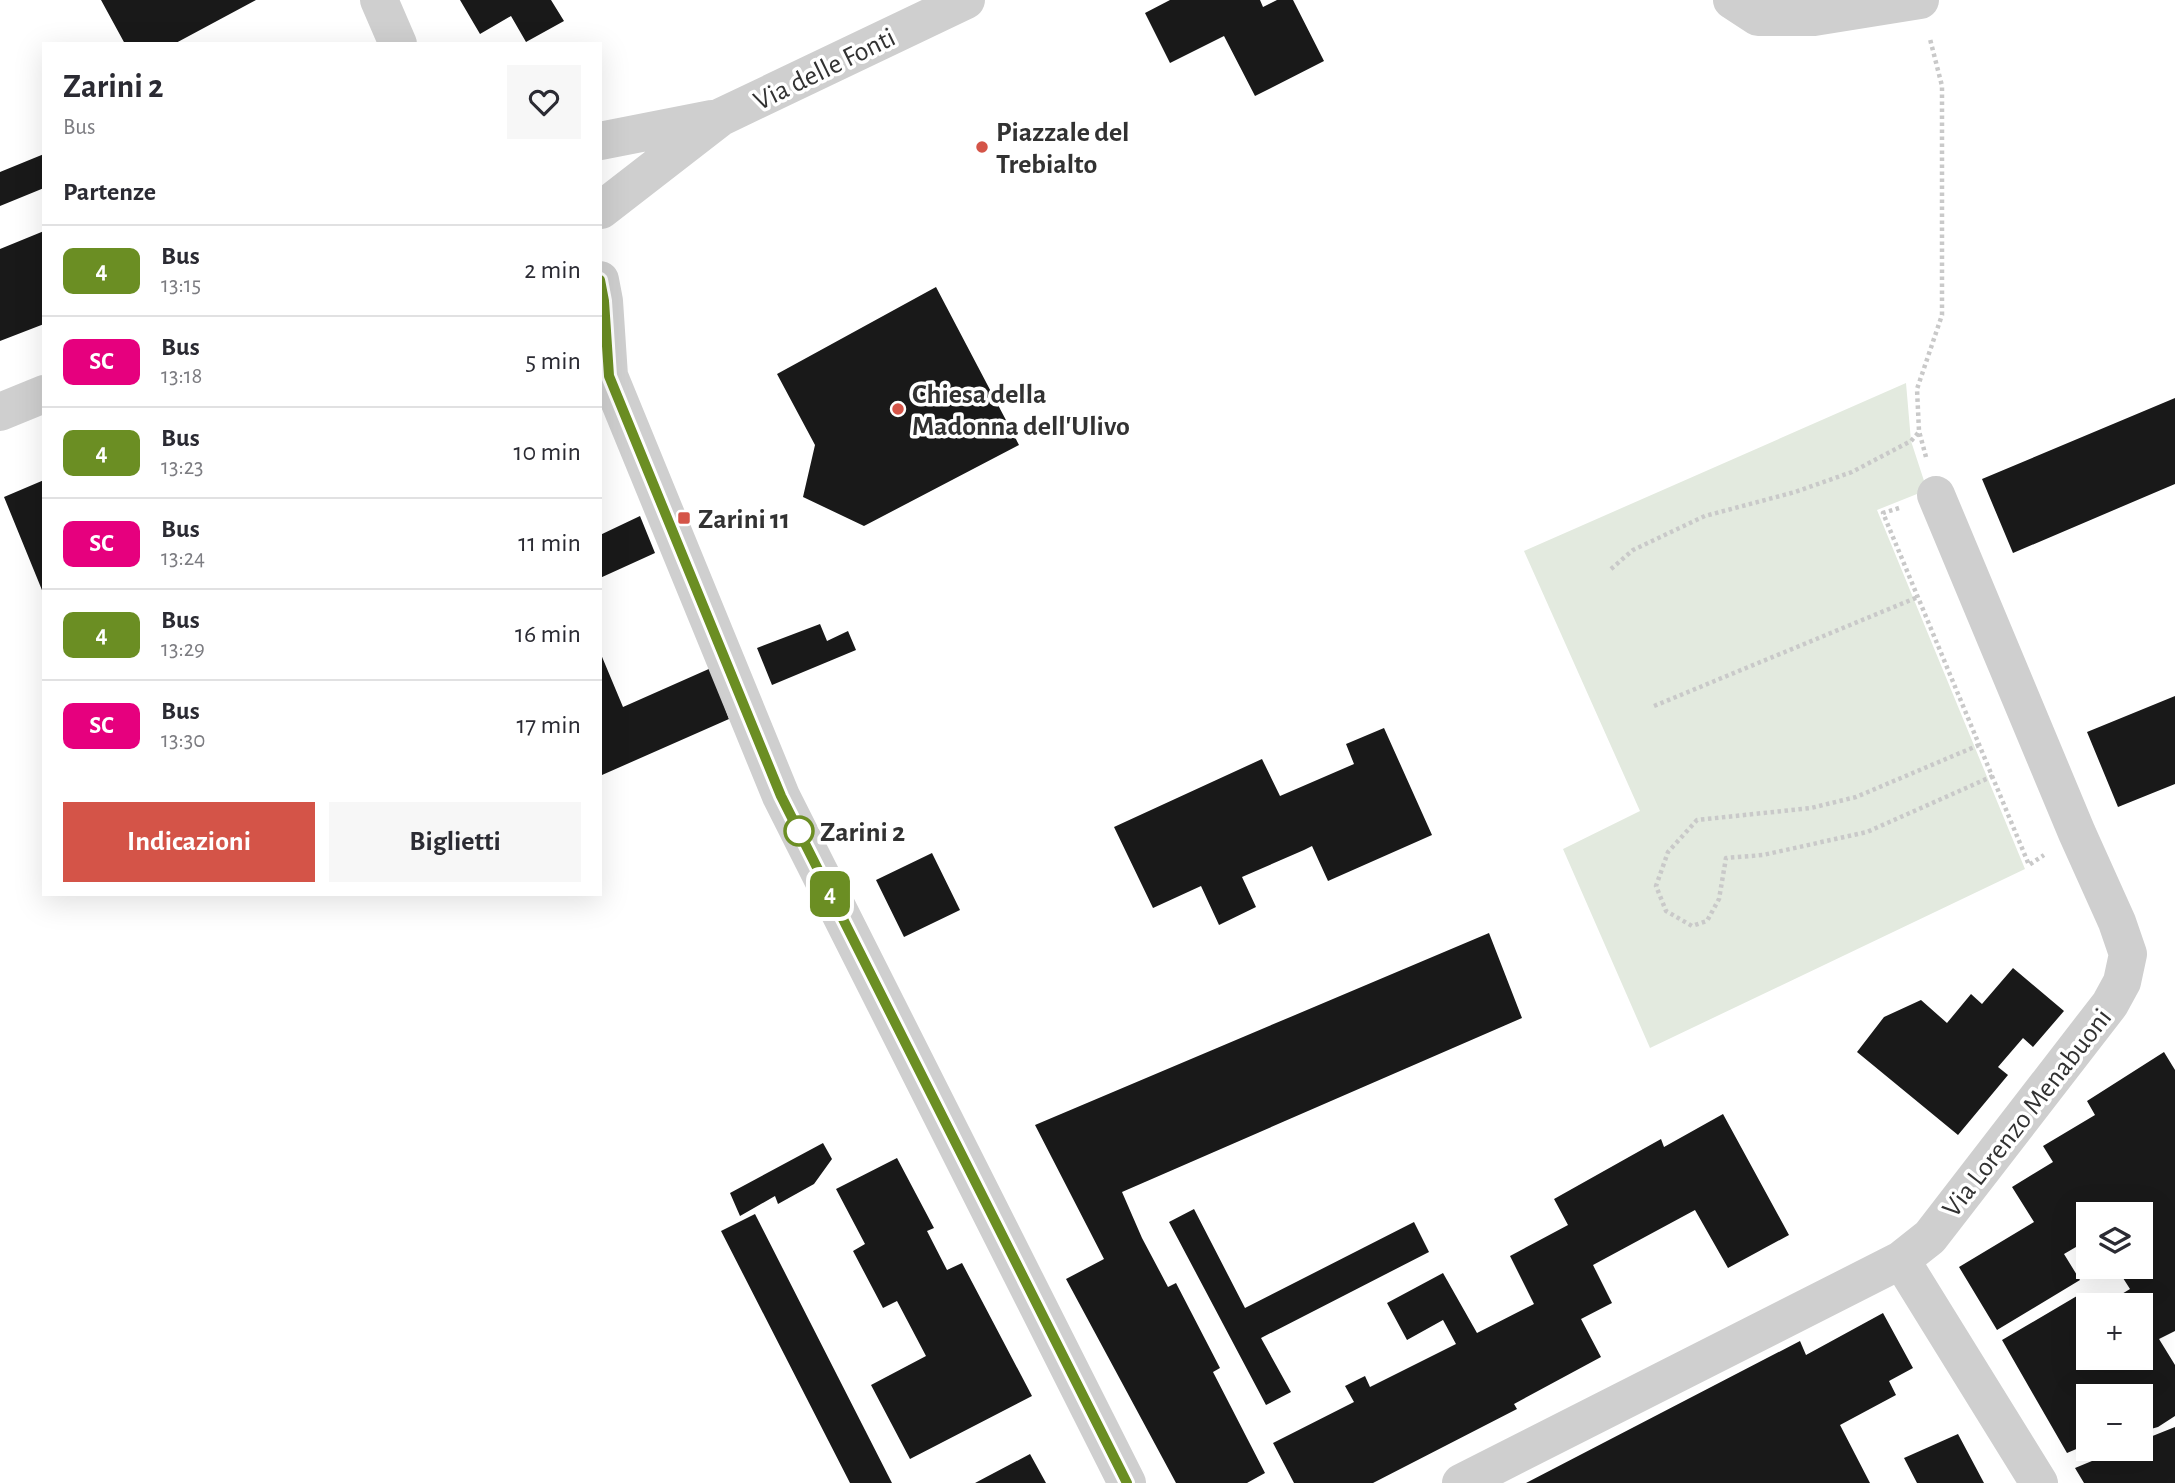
<!DOCTYPE html>
<html lang="it">
<head>
<meta charset="utf-8">
<style>
	body { margin:0; font-family:"Alegreya Sans",sans-serif; background:#f7f7f7; color:#2b2b33; height:100vh; display:flex; flex-direction:column; font-size:26px; white-space:nowrap }
	* { box-sizing:border-box; margin:0 }
	p { font-size:23px; color:#7c7c81 }
	.icon { flex:none; width:38px; height:38px; fill:none; stroke:currentColor; stroke-width:2; stroke-linecap:round; stroke-linejoin:round }
	.map { position:relative; flex:1; overflow:hidden }
	.details { position:absolute; left:42px; top:42px; width:560px; height:854px; display:flex; flex-direction:column; background:#fff; border-radius:0px; box-shadow:0 7px 28px #0002 }
	.details>* { flex:none }
	.badge { padding:0 14px; border-radius:10px; font-size:24px; line-height:46px }
	.tools { position:absolute; left:2076px; top:1202px; display:grid; gap:14px }
	.tools a { display:grid; place-items:center; width:77px; height:77px; border-radius:0px; background:#fff; box-shadow:0 7px 28px #0002; font-size:35px }
	.map>.badge { position:absolute; translate:-50% -50%; box-shadow:0 0 0 4px #fff }
	h2 { padding:0 21px; font-size:26px; line-height:63px }
	.round { display:grid; place-items:center; flex:none; width:74px; height:74px; border-radius:0px; background:#f7f7f7 }
	.summary { display:flex; align-items:center; justify-content:space-between; height:119px; padding:0 21px }
	h1 { font-size:33px; font-weight:700; line-height:52px }
	.primary-button { display:flex; gap:14px; margin-top:auto; padding:14px 21px }
	.primary-button a { flex:1; height:80px; border-radius:0px; background:#d45448; color:#fff; font-size:28px; font-weight:700; line-height:80px; text-align:center }
	.primary-button a+a { background:#f7f7f7; color:#2b2b33 }
	ul { padding:0; list-style:none }
	li { display:flex; align-items:center; gap:21px; height:91px; padding:0 21px; border-top:2px solid #e1e1e2 }
	li div { flex:1 }
	li b { display:block; font-size:26px }
	li em { font-style:normal }
	li .badge { min-width:77px; font-weight:700; text-align:center }
	.map>svg:first-child { display:block }
	.green { fill:#e3eadf }
	.building { fill:#191919 }
	.lines { fill:none; stroke-linecap:round; stroke-linejoin:round }
	.path { stroke:#c9c9c9; stroke-width:4.5; stroke-dasharray:3.5 3.5; stroke-linecap:butt }
	.minor { stroke:#cfcfcf; stroke-width:38 }
	.line-casing { stroke:#fff; stroke-width:16 }
	.line { stroke:#6b8e23; stroke-width:10 }
	.poi-dot { fill:#d45448; stroke:#fff; stroke-width:2.5 }
	.stop-dot { fill:#fff; stroke:#6b8e23; stroke-width:3.5 }
	.labels { text-anchor:middle; stroke-width:7; stroke-linejoin:round; paint-order:stroke }
	.street-label { font-size:28px; fill:#323232; stroke:#fff }
	.poi-label { font-size:28px; font-weight:bold; fill:#323232; stroke:#fff; text-anchor:start }
	.stop-label { font-size:28px; font-weight:bold; fill:#323232; stroke:#fff; text-anchor:start }
</style>
</head>
<body>
<div class="map">
<svg width="2175" height="1483" viewBox="0 0 2175 1483">
	<rect width="100%" height="100%" fill="#fff"/>
	<!-- green -->
	<path class="green" d="M1906 383 1911 441 1927 490 1877 510 2025 869 1650 1048 1563 849 1640 811 1524 551Z"/>
	<!-- building -->
	<path class="building" d="M101 0H256L174 44H125Z
		M460 0H551L564 21 526 42 511 16 480 34Z
		M1170 0H1260L1263 7 1277 0H1293L1324 61 1255 96 1224 36 1170 63 1145 13Z
		M44 154V188L0 206V172Z
		M44 231V324L0 341V249Z
		M936 287 1019 445 864 526 803 497 815 445 777 374Z
		M2175 398V484L2013 553 1982 479Z
		M44 480V595L4 497Z
		M640 516 655 553 600 578V535Z
		M820 624 827 641 848 631 856 650 772 685 757 648Z
		M600 652 623 707 711 668 729 719 602 775 600 771Z
		M2175 696V784L2118 807 2087 732Z
		M1384 728 1432 835 1328 881 1312 846 1304 850 1242 877 1256 907 1219 925 1201 886 1153 908 1114 827 1262 759 1280 796 1354 764 1346 744Z
		M932 853 960 910 904 937 876 880Z
		M1489 933 1522 1018 1122 1192 1142 1238 1168 1287 1176 1283 1220 1368 1213 1372 1265 1473 1247 1483H1176L1066 1279 1104 1259 1035 1125Z
		M2013 968 2064 1011 2033 1047 2023 1038 1998 1067 2008 1075 1958 1135 1857 1052 1884 1017 1921 1000 1947 1023 1971 994 1982 1004Z
		M2164 1052 2175 1070V1331L2159 1339 2175 1365V1416L2158 1427 2140 1432V1396H2088V1444L2067 1453 2002 1340 2082 1293 2088 1304V1358H2140V1306H2102L2130 1289 2116 1267H2140V1214H2088V1240L2064 1254 2080 1280 1997 1330 1959 1267 2034 1222 2012 1187 2053 1162 2043 1146 2095 1115 2087 1101Z
		M1723 1114 1789 1235 1728 1268 1695 1210 1593 1265 1612 1303 1581 1319 1601 1357 1514 1404 1517 1409 1373 1483H1294L1273 1443 1354 1402 1345 1386 1365 1376 1370 1387 1456 1344 1443 1320 1407 1340 1387 1303 1443 1273 1477 1333 1534 1304 1510 1256 1568 1225 1554 1199 1661 1139 1664 1147Z
		M823 1143 832 1159 814 1184 778 1204 775 1196 740 1216 730 1193Z
		M897 1158 934 1228 927 1231 947 1270 962 1263 1032 1396 910 1459 871 1385 926 1356 897 1301 883 1308 853 1251 865 1244 836 1189Z
		M1194 1209 1245 1308 1414 1222 1429 1252 1261 1338 1291 1392 1266 1405 1169 1222Z
		M755 1214 892 1483H850L721 1231Z
		M1883 1313 1913 1368 1889 1381 1896 1395 1840 1425 1870 1483H1526L1800 1341 1806 1355Z
		M2175 1427V1483H2084L2075 1468 2121 1449H2140V1441Z
		M1958 1434 1984 1483H1917L1904 1458Z
		M1030 1454 1046 1483H975Z"/>
	<g class="lines">
		<!-- path -->
		<path class="path" d="M1926 457 1919 431 1917 389 1942 315V86L1930 39
			M1899 508 1883 513 2029 865 2044 855
			M1611 569 1633 550 1705 516 1795 492 1852 472 1911 441 1919 432
			M1654 706 1918 597
			M1979 745 1856 797 1811 808 1697 820 1668 852 1656 886 1666 911 1692 926 1707 921 1719 899 1726 858 1763 855 1867 832 1993 776"/>
		<!-- minor -->
		<path class="minor" d="M379 0 398 44
			M1732 0 1758 17H1814L1920 0
			M600 141 712 119
			M601 210 721 117 966 0
			M600 280 604 301 609 376
			M600 362 609 376 781 796 1127 1483
			M0 412 44 394
			M1901 1260 2039 1483
			M1461 1483 1901 1260 1930 1237 2110 1004 2122 982 2128 954 2117 922 2077 833 1936 495"/>
	</g>
	<g class="lines">
		<!-- line casing -->
		<g class="line-casing">
			<path id="line" d="M600 280 604 301 609 376 781 796 1127 1483"/>
		</g>
		<!-- line -->
		<use href="#line" class="line"/>
	</g>
	<!-- markers -->
	<g class="poi-dot">
		<circle cx="982" cy="147" r="7"/>
		<circle cx="898" cy="409" r="7"/>
		<rect x="677" y="511" width="14" height="14" rx="3.5"/>
	</g>
	<circle class="stop-dot" cx="799" cy="831" r="14"/>
	<g class="labels">
		<!-- street labels -->
		<g class="street-label">
			<text transform="translate(824 68) rotate(-26)" y="10">Via delle Fonti</text>
			<text transform="translate(2026 1112) rotate(-52)" y="10">Via Lorenzo Menabuoni</text>
		</g>
		<!-- poi labels -->
		<g class="poi-label">
			<text x="996" y="141">Piazzale del<tspan x="996" dy="32">Trebialto</tspan></text>
			<text x="912" y="403">Chiesa della<tspan x="912" dy="32">Madonna dell'Ulivo</tspan></text>
			<text x="698" y="528">Zarini 11</text>
		</g>
		<!-- stop labels -->
		<g class="stop-label">
			<text x="820" y="841">Zarini 2</text>
		</g>
	</g>
</svg>
<div class="tools">
<a><svg class="icon" aria-label="layers" viewBox="0 0 24 24"><path d="M12 4l9 5-9 5-9-5zM3 14l9 5 9-5"/></svg></a>
<a>+</a>
<a>−</a>
</div>
<b class="badge" style="left:830px;top:894px;background:#6b8e23;color:#fff">4</b>
<section class="details">
<div class="summary"><div><h1>Zarini 2</h1><p>Bus</p></div><a class="round"><svg class="icon" aria-label="heart" viewBox="0 0 24 24"><path d="M12 20l-8-8c-3-5 5-10 8-4 3-6 11-1 8 4z"/></svg></a></div>
<h2>Partenze</h2>
<ul>
<li><span class="badge" style="background:#6b8e23;color:#fff">4</span><div><b>Bus</b><p>13:15</p></div><em>2 min</em></li>
<li><span class="badge" style="background:#e6007e;color:#fff">SC</span><div><b>Bus</b><p>13:18</p></div><em>5 min</em></li>
<li><span class="badge" style="background:#6b8e23;color:#fff">4</span><div><b>Bus</b><p>13:23</p></div><em>10 min</em></li>
<li><span class="badge" style="background:#e6007e;color:#fff">SC</span><div><b>Bus</b><p>13:24</p></div><em>11 min</em></li>
<li><span class="badge" style="background:#6b8e23;color:#fff">4</span><div><b>Bus</b><p>13:29</p></div><em>16 min</em></li>
<li><span class="badge" style="background:#e6007e;color:#fff">SC</span><div><b>Bus</b><p>13:30</p></div><em>17 min</em></li>
</ul>
<div class="primary-button"><a>Indicazioni</a><a>Biglietti</a></div>
</section>
</div>
</body>
</html>
